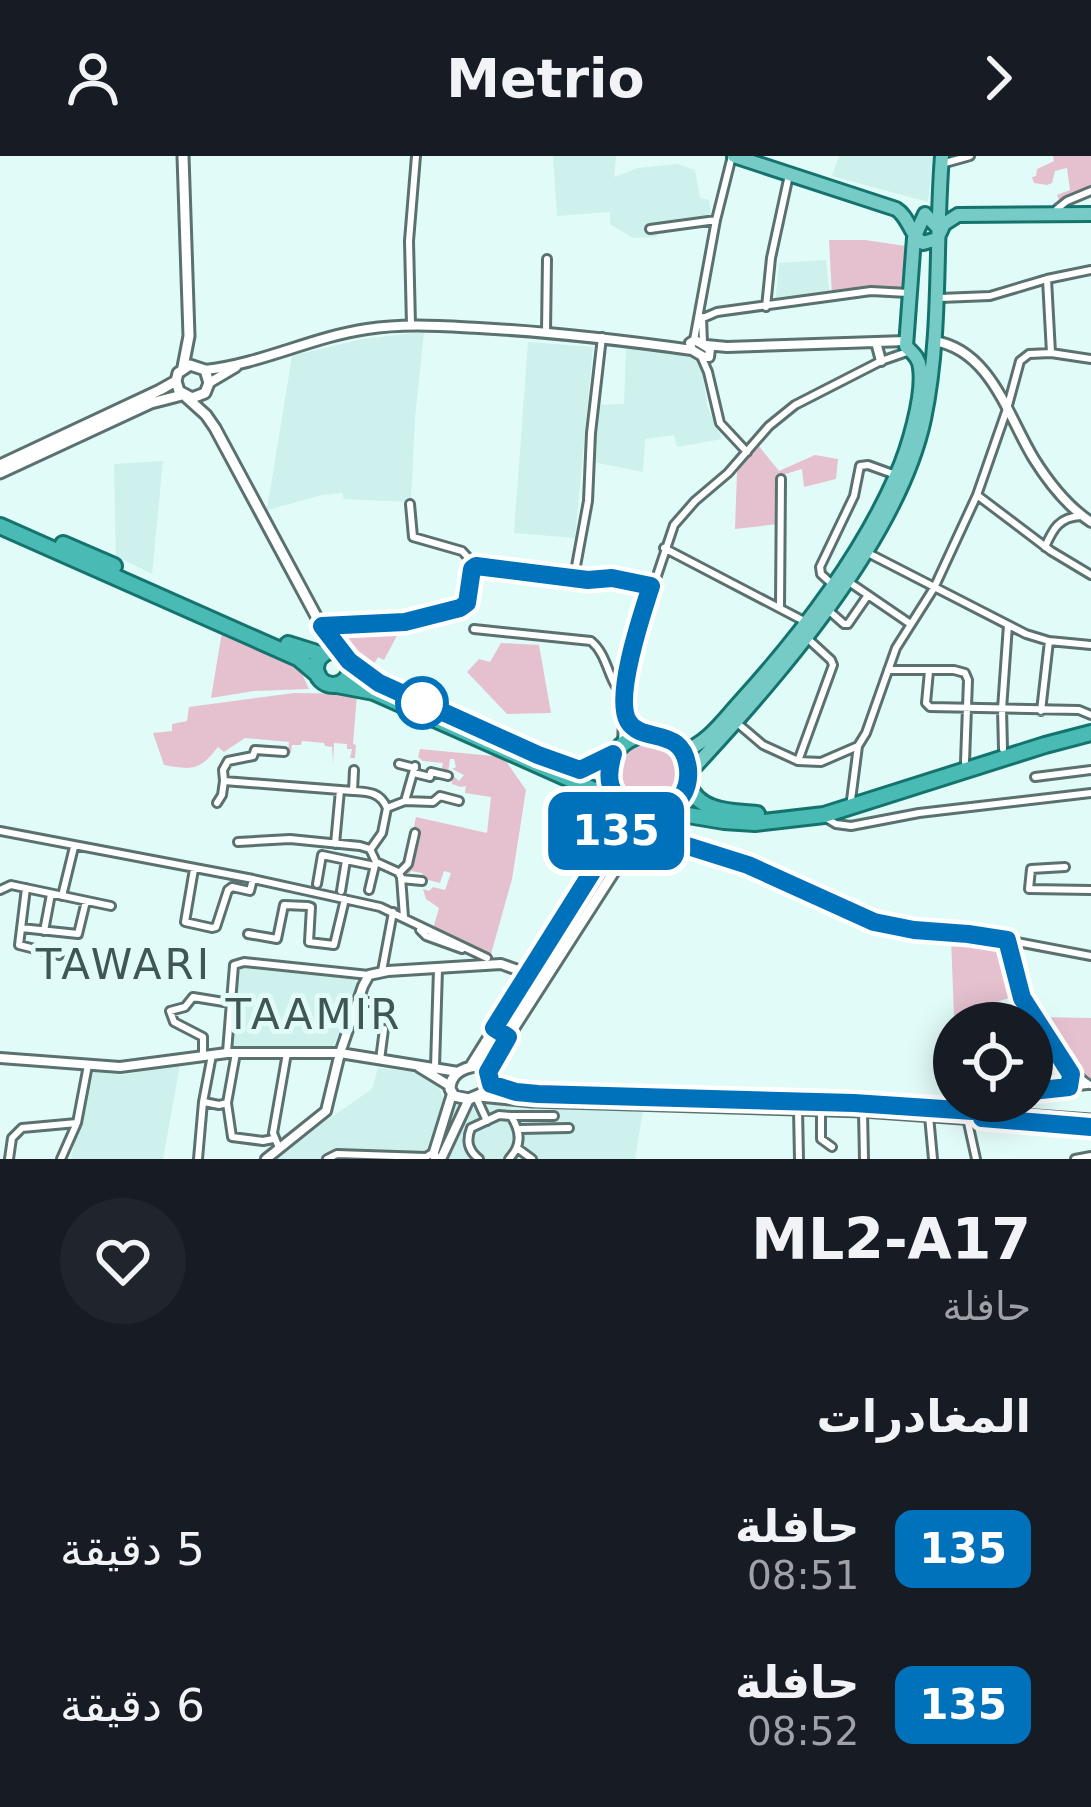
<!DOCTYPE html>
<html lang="ar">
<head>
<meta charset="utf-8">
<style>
	body { margin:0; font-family:"DejaVu Sans",Cairo,sans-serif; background:#20242c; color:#f1f3f6; direction:rtl; height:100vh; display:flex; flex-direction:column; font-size:45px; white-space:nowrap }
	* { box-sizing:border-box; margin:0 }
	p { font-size:39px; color:#9ea1a6 }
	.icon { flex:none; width:66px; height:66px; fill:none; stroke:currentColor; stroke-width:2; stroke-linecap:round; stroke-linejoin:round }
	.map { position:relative; height:1003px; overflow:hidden; direction:ltr }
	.drawer { display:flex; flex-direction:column; background:#171b24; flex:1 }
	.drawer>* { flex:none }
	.badge { padding:0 24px; border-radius:18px; font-size:42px; line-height:78px }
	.controls { position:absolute; left:933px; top:846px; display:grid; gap:24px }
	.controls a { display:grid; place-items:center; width:120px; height:120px; border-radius:50%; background:#171b24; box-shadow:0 6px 30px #0003; font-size:60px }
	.map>.badge { position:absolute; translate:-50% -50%; box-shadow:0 0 0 6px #fff }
	h2 { padding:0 60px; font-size:45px; line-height:108px }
	.round { display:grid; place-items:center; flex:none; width:126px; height:126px; border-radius:63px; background:#20242c }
	.summary { display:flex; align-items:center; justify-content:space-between; height:204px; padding:0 60px }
	h1 { font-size:57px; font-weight:700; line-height:90px }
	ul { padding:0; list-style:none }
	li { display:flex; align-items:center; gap:36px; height:156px; padding:0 60px }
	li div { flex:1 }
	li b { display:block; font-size:45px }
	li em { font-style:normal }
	li .badge { min-width:132px; font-weight:700; text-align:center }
	header { display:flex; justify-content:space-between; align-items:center; height:156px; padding:0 60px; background:#171b24; font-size:54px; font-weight:700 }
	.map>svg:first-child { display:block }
	.built { fill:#cef1ed }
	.green { fill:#e5c1cf }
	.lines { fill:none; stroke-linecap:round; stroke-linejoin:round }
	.minor-casing { stroke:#5a716f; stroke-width:12 }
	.tertiary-casing { stroke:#5a716f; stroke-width:14 }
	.secondary-casing { stroke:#5a716f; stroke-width:15 }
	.primary-casing { stroke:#14736d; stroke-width:18 }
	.trunk-casing { stroke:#14736d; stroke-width:20 }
	.minor { stroke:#fff; stroke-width:6 }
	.tertiary { stroke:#fff; stroke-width:8 }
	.secondary { stroke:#fff; stroke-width:9 }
	.primary { stroke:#77cbc7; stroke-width:12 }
	.trunk { stroke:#4abab4; stroke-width:14 }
	.line-casing { stroke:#fff; stroke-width:27 }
	.line { stroke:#0072bc; stroke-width:18 }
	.stop-dot { fill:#fff; stroke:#0072bc; stroke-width:6 }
	.labels { text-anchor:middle; stroke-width:10; stroke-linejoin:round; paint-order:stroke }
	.neighbourhood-label { font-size:42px; letter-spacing:3px; fill:#405654; stroke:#e1fbf8 }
</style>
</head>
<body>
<header><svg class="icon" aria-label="forward" viewBox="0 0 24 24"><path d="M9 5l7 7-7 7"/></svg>Metrio<svg class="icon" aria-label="person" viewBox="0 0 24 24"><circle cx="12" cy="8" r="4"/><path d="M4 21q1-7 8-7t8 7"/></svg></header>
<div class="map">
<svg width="1091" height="1003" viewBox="0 0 1091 1003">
	<rect width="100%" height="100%" fill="#e1fbf8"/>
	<!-- built -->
	<path class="built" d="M553 0H616L614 21 638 12 677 8 695 14 700 42 709 44 711 60 703 69 660 75 656 81 633 82 610 68V56L557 60Z
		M839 0H933L928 46 832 20Z
		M826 104 829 134 775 148 779 107Z
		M424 176 415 262 411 346 344 343 342 337 322 339 267 354 292 200 362 183Z
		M528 186 593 191 575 382 514 377Z
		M626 192 679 195 695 202 703 220 707 250 722 283 677 291 674 279 645 283 643 316 593 306 599 249 624 248Z
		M163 305 152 418 116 400 114 308Z
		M238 812 347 819 358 827 333 893 231 892Z
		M180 909 163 1003H71L90 915 122 919Z
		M378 912 414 916 437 927 444 944 472 952 498 948 643 955 635 1003H271L372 933Z"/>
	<!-- green -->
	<path class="green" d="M1053 0H1091V32L1059 44 1057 39 1070 34 1067 12 1055 15 1052 27 1047 29 1034 27 1032 21 1036 20 1037 13 1054 5Z
		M829 84H865L906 90 903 132 872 130 832 139Z
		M758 289 779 315 815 299 838 303 836 323 804 331 802 313 782 319 778 368 735 373 737 316Z
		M401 472 384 504 378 501 370 515 347 495 332 473Z
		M222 476 298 509 309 533 254 535 211 542Z
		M501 487 539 489 551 557 507 558 467 516 479 503 490 506Z
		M294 537 357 538 353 588 356 589 355 602H350L352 593H347V588L334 587 333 608 332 591 325 590 324 587 302 585 301 589H292L291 597 288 595 289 586 245 582 224 596 218 591C199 615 193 614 164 609L153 577 172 575V568L187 565 189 551Z
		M652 581 673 590 685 623 673 645C650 653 613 648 614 617 615 607 616 598 625 592 633 587 644 584 652 581Z
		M420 593 503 601 526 634 512 723 491 798 433 773 439 752 426 743 423 733 429 735 433 731 445 734 451 717 444 715 440 727 425 723 422 717 411 715 408 721 403 720 416 661 487 677 491 641 465 637 466 630 461 631 452 628 451 618 459 625 464 619 452 613 456 611 454 603H450L448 617H441L443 607 423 605 418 601Z
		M951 782 1002 787 1012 841 954 860Z
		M1038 861 1091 862V922L1071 910Z"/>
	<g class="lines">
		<!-- minor casing -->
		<g class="minor-casing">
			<path id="minor" d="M945 7 970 0
				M1057 53 1067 45 1091 35
				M650 73 716 64
				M1047 123 1051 197
				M940 142 990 140 1047 123 1091 114
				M766 151 771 102 789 19
				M702 161 703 187
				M703 162 717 156 871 135 908 137
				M411 169 409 85 416 0
				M546 176 547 103
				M694 184 716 64 732 0
				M701 200 708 216 720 267 747 296
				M977 339 1051 395 1091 419
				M410 348 413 381 462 395 476 410
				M1045 391C1053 373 1059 361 1081 360
				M664 392 804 465
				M866 396 1026 478 1049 485 1091 489
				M574 421 588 345 591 277 602 181
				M849 426 909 467
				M832 428 821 418 820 411 854 340 860 310 868 309 893 318
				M780 452 781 323
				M827 453 844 468H848L868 439
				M322 470 405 466 460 452 467 447 472 413 476 410 588 424 612 422 651 430
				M474 473 591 485C609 500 607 525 624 540
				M888 514H954L965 517 968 524 965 606
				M929 515 926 547 930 551 1079 554 1091 559
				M1041 555 1049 485
				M736 566 763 589 798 605 821 606 858 590 866 577 896 492 934 432 977 339 1007 253 1020 205 1029 198 1051 197 1091 203
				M622 588 624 540 631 497 674 369 695 345 728 317 769 270 795 249 881 205 910 195
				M1003 593 1002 553 1008 469
				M284 596 255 594 253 600 228 605 223 614 224 625 353 635
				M798 605 833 509 831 504 807 482
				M399 608 415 612
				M354 614 353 635C369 636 380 636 387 652
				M414 617 430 621 431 616 448 620
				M1035 621 1091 614
				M851 644 858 590
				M405 645 415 610
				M217 647 222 639 224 625
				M826 662 836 668 851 670 919 657 1091 637
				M0 675 253 723 380 751 487 802
				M640 675 748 709 842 754 886 769 980 779 1091 800
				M238 686 290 683 360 690 370 693 376 706 398 716 401 721 404 761
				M335 688 340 634
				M370 694 382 677 387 652 405 645 433 646 440 640 459 645
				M1065 711 1031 713 1029 733 1091 734
				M194 713 185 766 212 772 216 771 228 734 232 731 250 735 253 723
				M399 717 408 708 415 677
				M401 723 422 725
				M317 728 322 699 375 710
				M26 732 19 789 59 799
				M0 734 11 729 111 750
				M369 734 375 709
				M341 735 346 704
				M62 740 74 691
				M21 772 78 778 86 745
				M420 774 426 780 462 793
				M44 775 51 738
				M248 778 277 783 284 749 308 750 311 751 309 786 334 789 345 743
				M1007 785C1011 800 1012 816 1017 831 1026 857 1067 915 1090 929
				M382 815 393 756
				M359 841 364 846H374
				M227 896 234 809 244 806 369 819
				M203 900V881L174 866 170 855 185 851 193 841 230 847
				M380 904 384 873
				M435 911 438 813
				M1032 935 1087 929
				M476 941 487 965
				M204 946 219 949 227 947 236 897
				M227 947 232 981 263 985 273 983
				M798 953 799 1003
				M821 953V983L832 991
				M863 955 864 1003
				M983 959 988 945
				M511 960H554
				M929 960 933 1003
				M967 962 976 1003
				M519 973 569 972
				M279 992 273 977 287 897
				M517 992 532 1003
				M9 1003 12 982 22 972 77 967 88 909
				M61 1003 76 969
				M198 1003 203 946 212 899
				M327 1003 337 998 426 1001 434 996
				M479 1003C468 994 466 985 471 972L499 959 511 960C521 976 522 989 509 1003
				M1075 1003 1091 1000"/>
		</g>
		<!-- tertiary casing -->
		<g class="tertiary-casing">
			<path id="tertiary" d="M695 184 710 193 709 201H704L692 194 690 187Z
				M934 185C991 194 1008 261 1034 303 1049 327 1068 351 1091 366
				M876 186 881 205
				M706 189 727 191 906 185
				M205 214C261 208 312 181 367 173 404 167 442 170 479 172 550 176 621 184 692 194
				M209 227 236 211
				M0 902 120 911 227 897H340L458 916
				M419 911 450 930
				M266 1003 326 955 340 897 363 830 369 819 388 815 501 808 529 818
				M435 1003 434 996 452 938
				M441 1003 469 943"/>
		</g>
		<!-- secondary casing -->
		<g class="secondary-casing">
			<path id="secondary" d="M183 211 189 180 183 0
				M186 241 206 259 215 272 323 473 342 497
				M0 309 160 234 176 225 178 217 190 209 205 214 209 227 205 237 192 242 179 235 176 225
				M0 317 151 247 182 239
				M471 910 609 689 631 650
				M476 910C489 911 494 923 488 935L469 943 454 940 450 933C450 919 462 912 476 910Z
				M488 917 513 873 640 675 655 658
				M491 928 509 934 538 937 854 947 1091 964
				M479 940 532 945 863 955 1091 971"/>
		</g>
		<!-- primary casing -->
		<g class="primary-casing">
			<path id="primary" d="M734 0 896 53C909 61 910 79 923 87L937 83 944 68 958 59 1091 58
				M682 596C707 587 721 567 738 548 799 481 859 404 896 320 908 294 924 240 920 212 919 201 912 197 906 190L914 82 925 58 937 71
				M689 617C773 527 898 385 924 263 942 177 935 87 942 0"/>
		</g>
		<!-- trunk casing -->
		<g class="trunk-casing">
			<path id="trunk" d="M0 370 298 502 318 519
				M63 388 114 410
				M288 488 323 499
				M316 512a17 17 0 1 1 34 0a17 17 0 1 1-34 0Z
				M349 505 379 527 427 549
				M337 529 374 536 619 645
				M653 577C700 590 699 655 656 657 644 658 630 650 619 645 594 615 616 579 653 577Z
				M529 595 576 613 584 612 613 598
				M688 627C697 656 730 656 757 658
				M664 655 724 665 755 667 824 659 1045 589 1091 577"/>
		</g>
		<!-- minor -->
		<use href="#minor" class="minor"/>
		<!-- tertiary -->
		<use href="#tertiary" class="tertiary"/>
		<!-- secondary -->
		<use href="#secondary" class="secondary"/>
		<!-- primary -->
		<use href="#primary" class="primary"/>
		<!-- trunk -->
		<use href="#trunk" class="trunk"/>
	</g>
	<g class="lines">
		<!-- line casing -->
		<g class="line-casing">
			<path id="line" d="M1032 935 1069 931 1071 918 1022 842 1007 784 968 778 914 774 874 766 748 709 640 675C644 671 647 665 652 661 661 653 674 652 682 640 687 632 689 623 688 613 683 568 642 589 628 565 614 540 642 458 651 430L612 422 588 424 476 410 472 413 467 447 460 452 405 466 322 470 349 505 379 527 538 599 580 614 613 598C606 621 607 640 631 650L609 689 494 872 508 881 488 916 491 928 516 936 538 938 854 947 973 955 983 956 982 962 1091 971"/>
		</g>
		<!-- line -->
		<use href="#line" class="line"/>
	</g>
	<!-- markers -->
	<circle class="stop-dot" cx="422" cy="547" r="24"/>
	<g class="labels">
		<!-- neighbourhood labels -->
		<g class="neighbourhood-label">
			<text x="124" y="823">TAWARI</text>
			<text x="314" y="873">TAAMIR</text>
		</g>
	</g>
</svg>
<div class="controls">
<a><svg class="icon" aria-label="locate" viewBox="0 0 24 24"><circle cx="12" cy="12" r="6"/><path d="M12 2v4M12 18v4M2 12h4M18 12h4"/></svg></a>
</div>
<b class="badge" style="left:616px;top:675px;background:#0072bc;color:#fff">135</b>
</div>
<section class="drawer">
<div class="summary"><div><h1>ML2-A17</h1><p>حافلة</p></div><a class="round"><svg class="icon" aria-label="heart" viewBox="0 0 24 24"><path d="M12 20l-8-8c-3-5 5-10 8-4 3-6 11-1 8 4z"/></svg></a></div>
<h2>المغادرات</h2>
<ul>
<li><span class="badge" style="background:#0072bc;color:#fff">135</span><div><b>حافلة</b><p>08:51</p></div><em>5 دقيقة</em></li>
<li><span class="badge" style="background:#0072bc;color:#fff">135</span><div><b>حافلة</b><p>08:52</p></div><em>6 دقيقة</em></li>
</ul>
</section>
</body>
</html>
